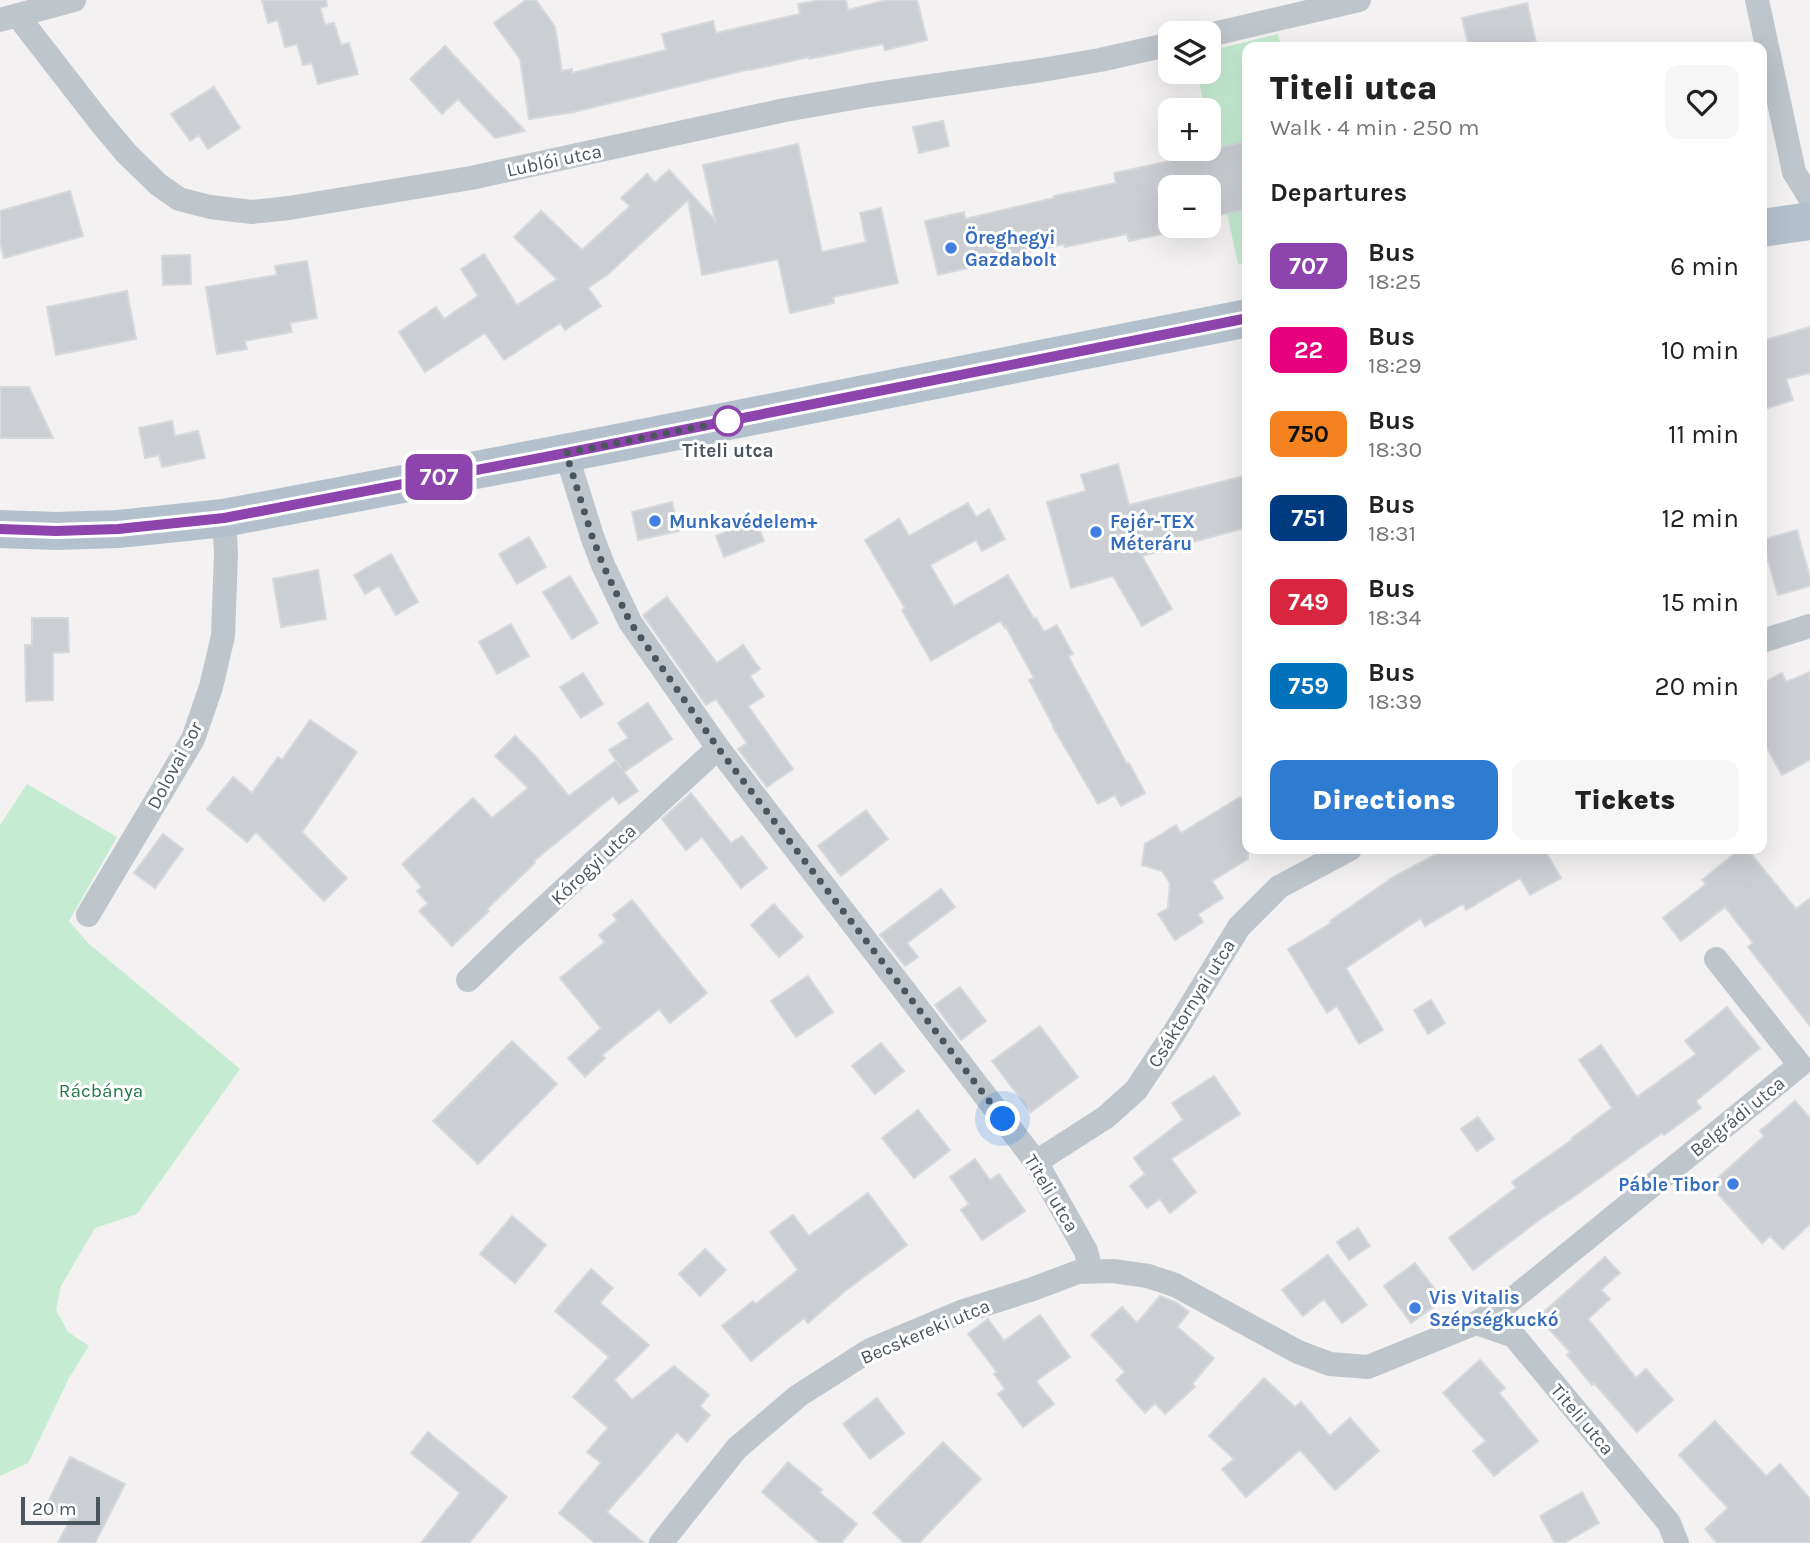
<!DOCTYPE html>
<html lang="en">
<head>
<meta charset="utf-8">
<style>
	body { margin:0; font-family:Karla,sans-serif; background:#f6f6f6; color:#222; height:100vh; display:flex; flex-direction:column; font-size:26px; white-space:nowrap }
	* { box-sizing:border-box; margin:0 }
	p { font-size:23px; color:#767676 }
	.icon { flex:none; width:38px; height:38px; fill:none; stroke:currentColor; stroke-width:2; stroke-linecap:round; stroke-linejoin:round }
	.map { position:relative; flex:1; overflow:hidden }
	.sheet { position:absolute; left:1242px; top:42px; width:525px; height:812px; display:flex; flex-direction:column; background:#fff; border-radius:14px; box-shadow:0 7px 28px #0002 }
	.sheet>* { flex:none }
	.badge { padding:0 14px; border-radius:10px; font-size:24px; line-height:46px }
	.buttons { position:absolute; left:1158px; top:21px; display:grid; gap:14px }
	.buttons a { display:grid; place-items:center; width:63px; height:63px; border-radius:14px; background:#fff; box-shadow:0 7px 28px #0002; font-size:35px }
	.scale { position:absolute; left:21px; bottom:18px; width:79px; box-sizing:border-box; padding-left:7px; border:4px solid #4b555d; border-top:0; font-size:19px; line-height:24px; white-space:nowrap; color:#4b555d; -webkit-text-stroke:5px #fff; paint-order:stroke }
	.you { position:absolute; width:35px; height:35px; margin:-18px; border:5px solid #fff; border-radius:50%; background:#1a73e8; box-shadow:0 0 0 10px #1a73e833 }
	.map>.badge { position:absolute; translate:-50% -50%; box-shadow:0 0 0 4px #fff }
	h2 { padding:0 28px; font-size:26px; line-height:63px }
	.round { display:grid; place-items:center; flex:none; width:74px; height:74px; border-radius:14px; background:#f6f6f6 }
	.headline { display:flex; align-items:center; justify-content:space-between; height:119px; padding:0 28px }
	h1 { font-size:33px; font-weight:800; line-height:52px }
	.cta { display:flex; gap:14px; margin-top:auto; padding:14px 28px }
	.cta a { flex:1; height:80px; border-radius:14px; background:#2d7cd1; color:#fff; font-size:28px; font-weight:800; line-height:80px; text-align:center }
	.cta a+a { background:#f6f6f6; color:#222 }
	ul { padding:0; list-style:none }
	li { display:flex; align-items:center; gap:21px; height:84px; padding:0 28px }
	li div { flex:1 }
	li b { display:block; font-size:26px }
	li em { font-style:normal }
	li .badge { min-width:77px; font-weight:700; text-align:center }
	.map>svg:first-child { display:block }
	.green { fill:#c5ebd2 }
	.building { fill:#cbced3; stroke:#d6d8dc; stroke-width:2 }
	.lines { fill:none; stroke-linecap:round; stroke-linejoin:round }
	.minor { stroke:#bec6cc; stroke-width:24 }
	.primary { stroke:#b4c1cc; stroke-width:38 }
	.line-casing { stroke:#fff; stroke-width:16 }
	.line { stroke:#8e44ad; stroke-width:10 }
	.walk { stroke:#4b555d; stroke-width:7; stroke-dasharray:0 12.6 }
	.shop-dot { fill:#3f7fe0; stroke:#fff; stroke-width:2.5 }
	.stop-dot { fill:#fff; stroke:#8e44ad; stroke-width:3.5 }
	.labels { text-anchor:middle; stroke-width:6; stroke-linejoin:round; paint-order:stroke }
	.street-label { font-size:19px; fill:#4b555d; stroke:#fff }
	.shop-label { font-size:19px; font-weight:bold; fill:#366cbe; stroke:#fff; text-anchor:start }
	.stop-label { font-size:19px; font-weight:bold; fill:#4b555d; stroke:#fff }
	.park-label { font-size:19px; fill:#227849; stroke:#fff }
</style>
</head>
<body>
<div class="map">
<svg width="1810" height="1543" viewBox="0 0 1810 1543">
	<rect width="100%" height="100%" fill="#f3f1f1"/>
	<!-- green -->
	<path class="green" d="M1278 34 1281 47H1248V263L1238 264 1209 129V110H1205L1197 72H1209V51Z
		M27 784 117 837 69 921 88 943 240 1069 137 1214 95 1228 61 1286 56 1310 68 1332 89 1346 69 1378 28 1463 0 1476V825Z"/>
	<!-- building -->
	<path class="building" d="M262 0H326L327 6 320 8 325 25 334 23 341 45 349 43 358 74 318 84 312 63 303 65 297 44 285 47 278 20 268 23Z
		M526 0H536L555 27 562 71 572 69V73L666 50 662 34 713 21 716 33 800 14 798 4 820 0H846L848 10 887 0H917L927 40 885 50 883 44 809 59V57L750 70V69L574 112 529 119 520 59 494 23Z
		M1527 3 1536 42 1513 47H1469L1462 18Z
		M445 46 525 131 495 138 458 99 442 114 410 79Z
		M214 87 240 128 208 149 199 135 190 141 171 114Z
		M943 121 949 146 919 153 913 127Z
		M1248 141V209L1209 217V187H1157L1167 233 1129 241 1127 234 1065 247 1064 244 975 264 976 266 938 275 925 221 964 212 965 219 1054 198V196L1116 183 1114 173 1175 160 1173 151 1184 149H1213Z
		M798 144 822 252 866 242 860 213 881 208 898 283 833 297 834 303 790 313 778 259 702 275 688 200 607 275 588 288 601 306 565 330 560 323 504 360 485 333 425 372 399 332 436 307 444 319 478 296 461 269 484 254 517 305 557 279 514 237 541 211 582 250 630 206 621 198 647 174 655 183 669 170 715 220 703 165Z
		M70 191 83 236 4 258 0 242V211Z
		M190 255 191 284 163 285 162 256Z
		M307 261 317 318 290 323 292 332 245 341 247 349 217 354 206 287 277 275 275 266Z
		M127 291 136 339 56 355 47 307Z
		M1810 327V373L1786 379 1793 400 1762 410V341Z
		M0 387H29L53 438H0Z
		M172 421 175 436 198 431 205 458 162 467 159 455 145 458 139 428Z
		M1118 464 1129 505 1248 475V527L1142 556 1172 609 1142 626 1113 576 1071 588 1047 502 1086 491 1081 475Z
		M672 502 679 531 638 540 632 512Z
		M968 503 976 517 989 509 1005 539 982 551 976 540 930 565 954 606 1008 575 1034 619 1036 618 1044 632 1057 625 1073 654 1068 656 1127 764 1129 763 1145 793 1121 806 1115 795 1098 804 1053 727H1054L1029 680 1034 678 1006 627 1005 628 1000 621 931 661 902 610 905 608 865 540 899 519 909 536Z
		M756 520 764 541 724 557 716 536Z
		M1797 530 1810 578V586L1778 595 1762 540Z
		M529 537 546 567 517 584 499 554Z
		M391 554 418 602 396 615 379 586 365 594 354 575Z
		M318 570 326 619 281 627 273 579Z
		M570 576 598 623 572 639 543 592Z
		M667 597 717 663 743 645 760 669 750 676 764 696 748 706 793 769 767 787 738 749 747 743 716 699 706 705 643 615Z
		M32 618H68L69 652 53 653V700L26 701 25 645H32Z
		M511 624 529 656 497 674 479 642Z
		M1810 672V760L1782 775 1762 739V683L1782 673 1786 682Z
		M583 673 603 704 581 718 560 687Z
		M648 703 672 739 624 772 638 791 619 804 613 796 534 861 535 863 487 909 489 911 452 946 419 911 428 903 417 891 422 887 402 864 473 798 492 818 528 788 495 756 515 736 536 757 569 796 616 761 622 769 609 750 628 738 618 723Z
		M310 720 357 752 302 832 347 878 324 901 256 832 247 842 207 809 233 777 252 793 278 757 282 760Z
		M691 793 731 843 742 836 767 868 741 888 702 837 686 850 662 819Z
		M1240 797 1248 810V859L1212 881 1223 898 1198 914 1203 922 1175 940 1158 914 1168 908 1170 883 1162 871 1142 865 1145 844 1176 825 1181 833Z
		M866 810 888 839 841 876 818 846Z
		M163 834 183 849 155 888 134 873Z
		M1446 849H1544L1561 878 1530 895 1520 878 1466 910 1463 904 1425 926 1421 918 1346 968 1383 1030 1359 1044 1337 1006 1327 1013 1288 949 1331 923 1330 921 1393 877Z
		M1740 849H1747L1796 909 1810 898V1026L1748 947 1753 943 1725 907 1681 941 1663 918 1706 884 1702 880Z
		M941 889 955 907 907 943 918 957 905 966 880 935Z
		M632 900 707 993 670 1023 659 1009 602 1055 605 1058 585 1077 568 1058 601 1028 560 978 605 942 599 935 617 920 613 915Z
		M774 904 803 937 779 957 751 925Z
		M808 976 833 1012 796 1037 771 1001Z
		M960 987 986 1021 961 1040 935 1005Z
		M1431 1000 1445 1023 1428 1034 1414 1010Z
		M1727 1007 1760 1048 1696 1101 1701 1108 1664 1135 1662 1133 1579 1193 1542 1218 1473 1270 1449 1238 1516 1188 1512 1182 1573 1139 1572 1138 1612 1108 1579 1060 1601 1045 1637 1097 1696 1054 1685 1041Z
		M1040 1026 1078 1077 1031 1112 992 1061Z
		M512 1041 557 1084 478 1164 433 1121Z
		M881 1043 904 1071 875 1094 852 1066Z
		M1214 1076 1240 1114 1171 1159 1196 1192 1170 1213 1160 1199 1147 1208 1130 1186 1145 1174 1134 1158 1183 1120 1172 1103Z
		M1795 1101 1810 1118V1224L1783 1249 1770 1236 1762 1243 1710 1185 1764 1136 1760 1131Z
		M918 1110 950 1150 914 1178 882 1138Z
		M1478 1117 1494 1139 1477 1151 1461 1129Z
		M975 1159 990 1180 999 1174 1025 1211 982 1240 961 1210 969 1204 950 1177Z
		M868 1193 907 1245 845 1291 808 1323 804 1318 751 1361 722 1326 753 1301 756 1304 798 1270 770 1232 793 1215 809 1236Z
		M512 1216 546 1245 515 1283 480 1254Z
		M1358 1228 1370 1246 1349 1260 1337 1242Z
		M705 1249 726 1270 700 1296 679 1274Z
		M1328 1255 1367 1305 1342 1323 1324 1299 1303 1316 1282 1290Z
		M1605 1257 1620 1273 1601 1290 1610 1299 1588 1319 1636 1378 1646 1369 1673 1400 1637 1432 1594 1383 1592 1385 1567 1355 1570 1352 1538 1317Z
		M1415 1263 1443 1300 1411 1323 1384 1286Z
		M591 1269 613 1288 600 1303 649 1345 614 1380 632 1400 674 1366 709 1395 700 1406 710 1415 687 1442 677 1432 607 1512 644 1543H595L559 1513 601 1463 587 1452 608 1428 573 1397 609 1357 555 1311Z
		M1160 1296 1177 1303 1189 1312 1177 1327 1214 1358 1192 1384 1195 1387 1165 1414 1155 1403 1145 1413 1116 1380 1125 1372 1091 1335 1122 1307 1137 1323Z
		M1040 1315 1070 1357 1036 1381 1054 1404 1023 1427 998 1394 1005 1389 994 1374 997 1372 968 1334 988 1319 1004 1341Z
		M1480 1360 1505 1388 1499 1393 1538 1441 1494 1476 1473 1451 1486 1441 1443 1393Z
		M1264 1378 1295 1407 1301 1402 1330 1436 1350 1418 1379 1451 1335 1490 1300 1450 1246 1497 1222 1469 1234 1459 1209 1436Z
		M877 1398 904 1433 870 1459 843 1424Z
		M1715 1421 1766 1476 1780 1464 1810 1499V1543H1717L1705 1529 1728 1508 1679 1455Z
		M428 1432 507 1497 469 1543H421L460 1493 411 1453Z
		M943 1442 981 1479 919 1543H904L873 1513Z
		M70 1457 125 1484 95 1543H58L71 1518 46 1506Z
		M788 1462 822 1490 819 1492 857 1524 841 1543H820L762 1492Z
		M1582 1492 1599 1523 1564 1543H1555L1540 1516Z"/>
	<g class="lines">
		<!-- minor -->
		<path class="minor" d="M1757 0 1794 172 1810 198
			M17 15 100 122 127 154 159 185 179 199 210 207 252 212 289 208 471 178 785 110 870 95 1042 70 1100 60 1171 44
			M0 20 74 0
			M1209 35 1359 0
			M566 453 592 536 603 565 630 622 718 748 1036 1162 1086 1251 1091 1271
			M1762 641 1810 626
			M88 915 193 739 211 687 223 636 226 553 224 518
			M468 980 508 941 718 748
			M1036 1162 1106 1117 1136 1090 1174 1033 1239 927 1279 887 1350 849
			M1476 1323 1514 1336 1669 1523 1677 1543
			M661 1543 737 1448 798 1396 870 1350 961 1312 1030 1290 1078 1272 1113 1271 1148 1276 1175 1285 1298 1352 1330 1364 1368 1367 1476 1323 1504 1306 1800 1065 1716 959"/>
		<!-- primary -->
		<path class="primary" d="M1762 228 1810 221
			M0 529 56 531 118 529 224 518 602 446 1248 318"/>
	</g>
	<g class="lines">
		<!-- line casing -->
		<g class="line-casing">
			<path id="line" d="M0 529 56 531 118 529 224 518 566 453 1248 318"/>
		</g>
		<!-- line -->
		<use href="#line" class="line"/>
		<!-- walk -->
		<path class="walk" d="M728 421 566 453 592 536 603 565 630 622 718 748 1003 1119"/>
	</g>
	<!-- markers -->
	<g class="shop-dot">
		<circle cx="951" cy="248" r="7"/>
		<circle cx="655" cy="521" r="7"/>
		<circle cx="1096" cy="532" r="7"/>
		<circle cx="1733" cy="1184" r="7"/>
		<circle cx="1415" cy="1308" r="7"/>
	</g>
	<circle class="stop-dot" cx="728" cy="421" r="14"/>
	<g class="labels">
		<!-- street labels -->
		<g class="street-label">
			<text transform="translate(554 160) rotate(-12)" y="7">Lublói utca</text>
			<text transform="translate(174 765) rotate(-62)" y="7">Dolovai sor</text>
			<text transform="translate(593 864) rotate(-43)" y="7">Kórogyi utca</text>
			<text transform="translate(1191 1003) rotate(-58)" y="7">Csáktornyai utca</text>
			<text transform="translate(1737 1116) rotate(-39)" y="7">Belgrádi utca</text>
			<text transform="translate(1052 1193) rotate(59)" y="7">Titeli utca</text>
			<text transform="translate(925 1331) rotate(-23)" y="7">Becskereki utca</text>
			<text transform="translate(1583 1419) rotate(50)" y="7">Titeli utca</text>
		</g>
		<!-- shop labels -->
		<g class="shop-label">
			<text x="965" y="244">Öreghegyi<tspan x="965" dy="22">Gazdabolt</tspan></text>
			<text x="669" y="528">Munkavédelem+</text>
			<text x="1110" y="528">Fejér-TEX<tspan x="1110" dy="22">Méteráru</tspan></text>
			<text x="1719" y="1191" text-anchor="end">Páble Tibor</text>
			<text x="1429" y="1304">Vis Vitalis<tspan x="1429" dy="22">Szépségkuckó</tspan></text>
		</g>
		<!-- stop labels -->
		<g class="stop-label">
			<text x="728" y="457">Titeli utca</text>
		</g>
		<!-- park labels -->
		<g class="park-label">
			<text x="101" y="1097">Rácbánya</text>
		</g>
	</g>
</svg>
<div class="buttons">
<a><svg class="icon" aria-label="layers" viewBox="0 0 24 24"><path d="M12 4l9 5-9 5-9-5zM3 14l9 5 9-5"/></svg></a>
<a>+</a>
<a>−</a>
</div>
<div class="scale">20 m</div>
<div class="you" style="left:1003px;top:1119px"></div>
<b class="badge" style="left:439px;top:477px;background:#8e44ad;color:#fff">707</b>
<section class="sheet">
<div class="headline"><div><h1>Titeli utca</h1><p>Walk · 4 min · 250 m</p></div><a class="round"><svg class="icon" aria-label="heart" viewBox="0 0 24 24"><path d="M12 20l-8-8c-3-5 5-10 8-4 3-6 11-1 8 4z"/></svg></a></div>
<h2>Departures</h2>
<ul>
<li><span class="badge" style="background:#8e44ad;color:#fff">707</span><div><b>Bus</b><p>18:25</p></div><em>6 min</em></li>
<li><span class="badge" style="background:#e6007e;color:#fff">22</span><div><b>Bus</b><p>18:29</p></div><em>10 min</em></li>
<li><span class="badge" style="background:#f58220;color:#111">750</span><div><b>Bus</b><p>18:30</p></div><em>11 min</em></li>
<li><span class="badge" style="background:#003b80;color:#fff">751</span><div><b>Bus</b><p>18:31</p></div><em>12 min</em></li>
<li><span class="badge" style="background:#d7263d;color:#fff">749</span><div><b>Bus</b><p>18:34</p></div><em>15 min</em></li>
<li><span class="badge" style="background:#0072bc;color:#fff">759</span><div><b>Bus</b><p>18:39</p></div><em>20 min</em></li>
</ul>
<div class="cta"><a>Directions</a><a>Tickets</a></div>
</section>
</div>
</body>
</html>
